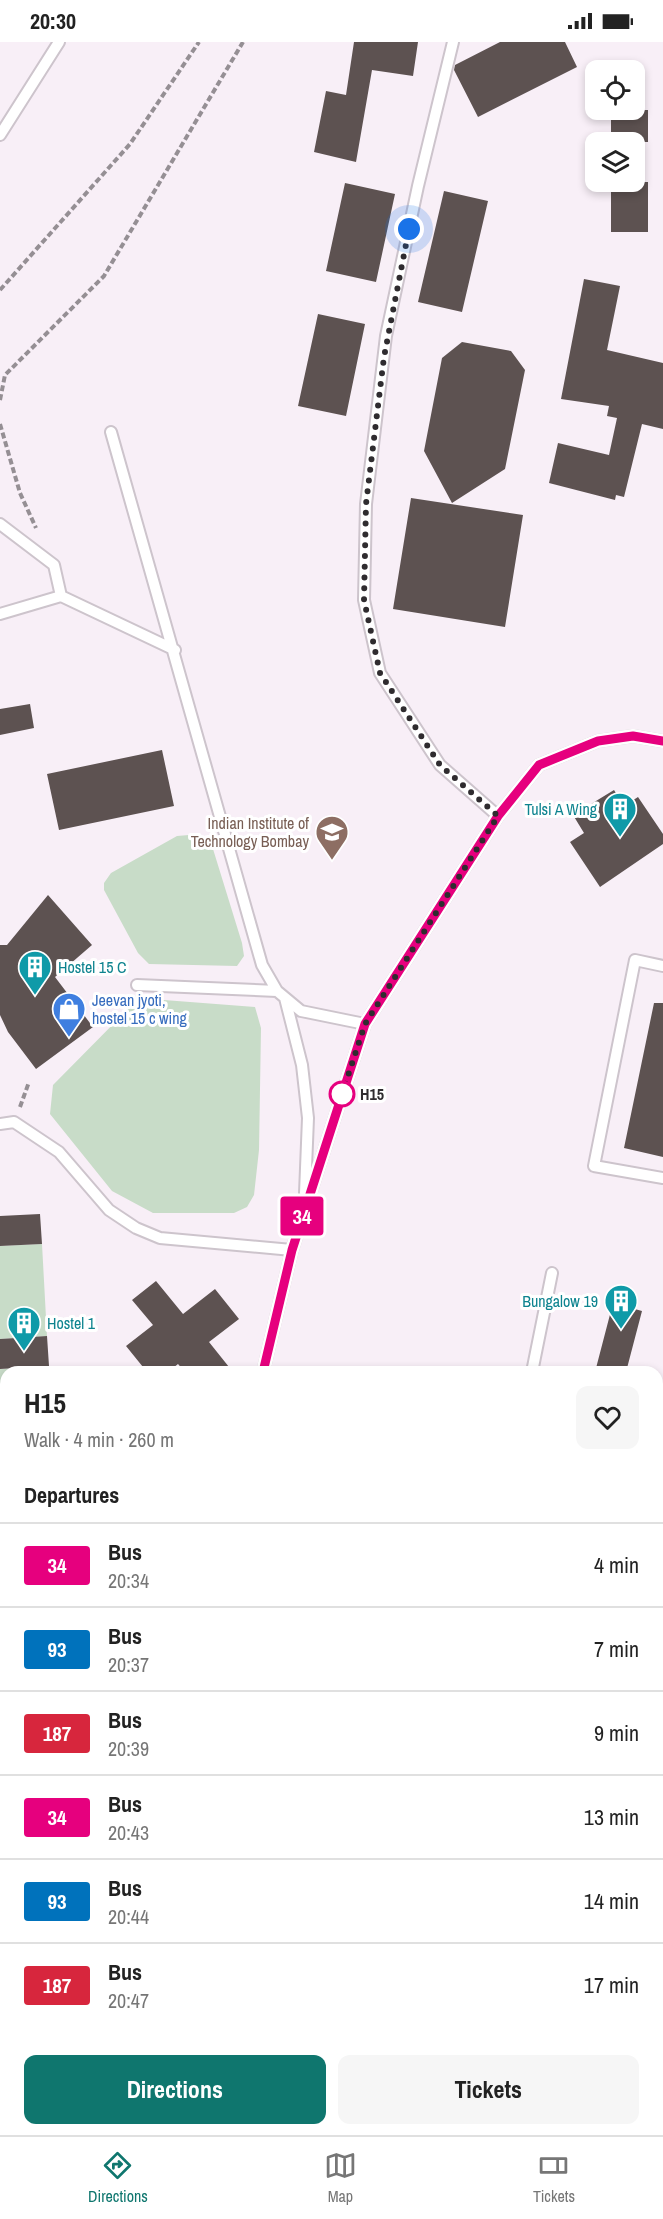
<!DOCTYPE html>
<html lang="en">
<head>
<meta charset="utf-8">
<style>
	body { margin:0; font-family:"Archivo Narrow",sans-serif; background:#f6f6f6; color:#222; height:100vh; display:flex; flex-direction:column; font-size:22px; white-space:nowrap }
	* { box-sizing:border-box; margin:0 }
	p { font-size:20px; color:#767676 }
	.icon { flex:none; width:33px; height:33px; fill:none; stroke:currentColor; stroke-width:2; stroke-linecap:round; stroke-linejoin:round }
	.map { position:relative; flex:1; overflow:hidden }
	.side { position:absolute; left:0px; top:1324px; width:663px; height:770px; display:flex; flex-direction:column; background:#fff; border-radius:18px 18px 0 0; box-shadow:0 3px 9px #0003 }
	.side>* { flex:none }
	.badge { padding:0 12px; border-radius:4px; font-size:21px; line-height:39px }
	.controls { position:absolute; left:585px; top:18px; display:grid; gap:12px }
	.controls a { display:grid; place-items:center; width:60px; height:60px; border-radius:12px; background:#fff; box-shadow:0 3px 9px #0003; font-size:30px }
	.you { position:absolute; width:30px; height:30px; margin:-15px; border:4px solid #fff; border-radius:50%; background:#1a73e8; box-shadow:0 0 0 9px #1a73e833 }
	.map>.badge { position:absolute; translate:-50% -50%; box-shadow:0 0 0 3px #fff }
	h2 { padding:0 24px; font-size:22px; line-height:54px }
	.round { display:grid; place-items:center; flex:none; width:63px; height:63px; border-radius:12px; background:#f6f6f6 }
	.head { display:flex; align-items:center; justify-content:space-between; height:102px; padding:0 24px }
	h1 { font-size:28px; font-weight:700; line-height:45px }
	.action { display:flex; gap:12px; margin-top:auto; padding:12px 24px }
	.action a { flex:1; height:69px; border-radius:12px; background:#0f766e; color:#fff; font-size:24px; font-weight:700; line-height:69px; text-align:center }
	.action a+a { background:#f6f6f6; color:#222 }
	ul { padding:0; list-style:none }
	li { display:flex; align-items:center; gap:18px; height:84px; padding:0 24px; border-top:2px solid #e0e0e0 }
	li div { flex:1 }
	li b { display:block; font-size:22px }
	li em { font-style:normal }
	li .badge { min-width:66px; font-weight:700; text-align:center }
	.status { display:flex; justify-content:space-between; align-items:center; height:42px; padding:0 30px; background:#fff; direction:ltr }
	.status svg { height:16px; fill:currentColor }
	.menu { display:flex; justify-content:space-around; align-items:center; height:84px; border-top:2px solid #e0e0e0; background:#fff; font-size:16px; color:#767676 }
	.menu a { display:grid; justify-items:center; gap:3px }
	.menu .selected { color:#0f766e }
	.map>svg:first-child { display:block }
	.green { fill:#c8dcc8 }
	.building { fill:#5d5251 }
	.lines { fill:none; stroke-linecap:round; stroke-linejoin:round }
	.service-casing { stroke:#cdc4cc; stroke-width:14 }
	.path { stroke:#958f94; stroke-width:4; stroke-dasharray:6 3; stroke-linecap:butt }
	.service { stroke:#fff; stroke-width:10 }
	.line-casing { stroke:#fff; stroke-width:14 }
	.line { stroke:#e6007e; stroke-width:9 }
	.walk { stroke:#2f2c2f; stroke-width:6; stroke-dasharray:0 10.8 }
	.stop-dot { fill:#fff; stroke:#e6007e; stroke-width:3 }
	.labels { text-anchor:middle; stroke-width:6; stroke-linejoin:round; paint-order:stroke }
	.culture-label { font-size:16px; fill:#0d838f; stroke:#fff; text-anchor:end }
	.education-label { font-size:16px; fill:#785e54; stroke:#fff; text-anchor:end }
	.shop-label { font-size:16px; fill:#366cbe; stroke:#fff; text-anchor:start }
	.stop-label { font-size:16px; font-weight:bold; fill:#2f2c2f; stroke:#fff; text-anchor:start }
</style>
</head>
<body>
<div class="status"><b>20:30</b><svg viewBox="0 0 49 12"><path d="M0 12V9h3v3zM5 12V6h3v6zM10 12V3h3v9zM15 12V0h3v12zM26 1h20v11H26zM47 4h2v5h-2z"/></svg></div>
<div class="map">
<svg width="663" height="2093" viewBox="0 0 663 2093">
	<rect width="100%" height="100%" fill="#f8eff7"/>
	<!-- green -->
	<path class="green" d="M189 793 201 797 213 807 242 901 244 914 237 924 149 922 138 911 104 848V841L111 831 177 794Z
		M164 958 255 965 261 986 259 1108 254 1153 247 1165 234 1171H153L112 1149 50 1072 53 1043 134 961Z
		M42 1202 47 1294 0 1297V1204Z
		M49 1324V1330H6V1403L0 1404V1327Z
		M6 1713V2088H28L26 2093H0V1714Z"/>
	<!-- building -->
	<path class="building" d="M354 0H418L413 34 372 28 356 120 314 110 326 49 346 53Z
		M500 0H565L577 25 478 75 454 28 455 23Z
		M611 68H648V100H611Z
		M611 140H648V190H611Z
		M345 141 395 152 376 240 326 229Z
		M444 149 488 159 462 270 418 260Z
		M584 237 620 244 607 308 663 321V387L642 382 624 455 616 453 615 458 549 441 558 401 609 413 617 376 607 374 609 364 561 357Z
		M318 272 365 282 346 374 298 364Z
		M462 300 511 309 525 328 505 427 452 461 424 409 442 316Z
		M411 456 523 473 505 585 393 567Z
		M30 662 34 686 0 693V667Z
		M162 708 174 764 59 788 47 732Z
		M614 748 624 764 638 755 663 792V802L600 845 570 800 584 791 573 773Z
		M48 853 92 903 55 935 93 985 36 1027 8 990 0 973V903H7Z
		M654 961H663V1115L624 1106Z
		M40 1172 42 1202 0 1204V1174Z
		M156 1239 183 1272 215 1247 239 1277 209 1300 233 1330H185L178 1322 168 1330H147L126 1304 153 1283 132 1258Z
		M613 1261 642 1269 626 1330H595Z
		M47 1294 49 1324 0 1327V1297Z"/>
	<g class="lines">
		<!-- service casing -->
		<g class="service-casing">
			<path id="service" d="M453 0 418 144 386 294 366 462 364 558 380 631 440 723 498 774
				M0 93 59 0
				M111 390 262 923 277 949 301 969 365 982
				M0 482 54 523 61 554 175 608
				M0 572 61 554
				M663 924 635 918 594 1124 663 1136
				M137 943 277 949
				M285 956 302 1023 308 1076 305 1151
				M0 1082 14 1080 59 1110 109 1168 136 1186 160 1196 292 1208
				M263 1330 292 1208 365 982 498 774 539 723 598 699 633 694 663 699
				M532 1330 552 1231
				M657 1590H663
				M0 1689H6
				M461 2088V2093
				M75 2093 77 2088"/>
		</g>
		<!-- path -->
		<path class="path" d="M0 248 130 102 199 0
			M0 358 5 333 104 234 243 0
			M0 382 20 451 36 486
			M20 1065 29 1040"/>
		<!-- service -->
		<use href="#service" class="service"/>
	</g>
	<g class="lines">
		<!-- line casing -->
		<g class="line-casing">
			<path id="line" d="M263 1330 292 1208 365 982 498 774 539 723 598 699 633 694 663 699"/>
		</g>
		<!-- line -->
		<use href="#line" class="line"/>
		<!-- walk -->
		<path class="walk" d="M342 1052 365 982 498 774 440 723 380 631 364 558 366 462 384 315 409 187"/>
	</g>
	<!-- icons -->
	<defs>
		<g id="building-pin" transform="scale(1.725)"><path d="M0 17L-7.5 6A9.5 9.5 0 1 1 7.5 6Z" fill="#0f9aa8" stroke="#fff"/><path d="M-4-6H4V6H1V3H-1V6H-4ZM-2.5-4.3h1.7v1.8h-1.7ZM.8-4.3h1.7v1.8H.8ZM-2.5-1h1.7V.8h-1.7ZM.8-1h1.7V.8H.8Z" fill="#fff"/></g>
		<g id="university-pin" transform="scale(1.725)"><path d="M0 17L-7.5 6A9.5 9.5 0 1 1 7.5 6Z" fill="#8d6e63" stroke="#fff"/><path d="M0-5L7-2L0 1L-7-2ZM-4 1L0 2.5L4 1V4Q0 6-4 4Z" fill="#fff"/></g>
		<g id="shop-pin" transform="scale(1.725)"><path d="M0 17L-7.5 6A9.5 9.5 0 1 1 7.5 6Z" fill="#3f7fe0" stroke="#fff"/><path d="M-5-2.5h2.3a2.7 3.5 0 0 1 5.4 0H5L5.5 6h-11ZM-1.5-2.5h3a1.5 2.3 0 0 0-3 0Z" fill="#fff"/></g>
	</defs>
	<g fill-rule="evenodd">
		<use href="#building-pin" x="620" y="767"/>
		<use href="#university-pin" x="332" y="790"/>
		<use href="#building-pin" x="35" y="925"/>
		<use href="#shop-pin" x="69" y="967"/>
		<use href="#building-pin" x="621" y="1259"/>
		<use href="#building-pin" x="24" y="1281"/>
	</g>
	<!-- markers -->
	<circle class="stop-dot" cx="342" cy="1052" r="12"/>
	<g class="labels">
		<!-- culture labels -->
		<g class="culture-label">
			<text x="597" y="773">Tulsi A Wing</text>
			<text x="58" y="931" text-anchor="start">Hostel 15 C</text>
			<text x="598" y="1265">Bungalow 19</text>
			<text x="47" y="1287" text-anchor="start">Hostel 1</text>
		</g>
		<!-- education labels -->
		<g class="education-label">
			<text x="309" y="787">Indian Institute of<tspan x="309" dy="18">Technology Bombay</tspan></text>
		</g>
		<!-- shop labels -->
		<g class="shop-label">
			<text x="92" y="964">Jeevan jyoti,<tspan x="92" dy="18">hostel 15 c wing</tspan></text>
		</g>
		<!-- stop labels -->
		<g class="stop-label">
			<text x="360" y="1058">H15</text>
		</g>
	</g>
</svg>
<div class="controls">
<a><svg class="icon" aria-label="locate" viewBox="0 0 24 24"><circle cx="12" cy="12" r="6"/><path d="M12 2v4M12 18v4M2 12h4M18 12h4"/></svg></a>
<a><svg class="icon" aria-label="layers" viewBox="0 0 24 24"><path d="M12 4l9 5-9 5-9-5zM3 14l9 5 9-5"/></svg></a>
</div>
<div class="you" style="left:409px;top:187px"></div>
<b class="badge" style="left:302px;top:1174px;background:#e6007e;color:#fff">34</b>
<section class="side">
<div class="head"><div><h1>H15</h1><p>Walk · 4 min · 260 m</p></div><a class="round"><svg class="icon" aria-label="heart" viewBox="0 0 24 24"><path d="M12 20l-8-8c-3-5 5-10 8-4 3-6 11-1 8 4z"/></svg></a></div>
<h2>Departures</h2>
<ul>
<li><span class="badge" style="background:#e6007e;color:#fff">34</span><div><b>Bus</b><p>20:34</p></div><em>4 min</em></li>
<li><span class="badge" style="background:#0072bc;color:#fff">93</span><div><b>Bus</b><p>20:37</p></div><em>7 min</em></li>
<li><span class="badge" style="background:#d7263d;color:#fff">187</span><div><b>Bus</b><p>20:39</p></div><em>9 min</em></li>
<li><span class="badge" style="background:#e6007e;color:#fff">34</span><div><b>Bus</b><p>20:43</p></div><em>13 min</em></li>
<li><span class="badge" style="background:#0072bc;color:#fff">93</span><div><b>Bus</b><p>20:44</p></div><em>14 min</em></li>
<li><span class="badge" style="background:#d7263d;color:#fff">187</span><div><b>Bus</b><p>20:47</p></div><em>17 min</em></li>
</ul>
<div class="action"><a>Directions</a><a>Tickets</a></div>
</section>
</div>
<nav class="menu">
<a class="selected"><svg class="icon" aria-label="directions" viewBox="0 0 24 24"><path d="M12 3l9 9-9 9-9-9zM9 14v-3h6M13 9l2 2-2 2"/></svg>Directions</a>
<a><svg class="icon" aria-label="map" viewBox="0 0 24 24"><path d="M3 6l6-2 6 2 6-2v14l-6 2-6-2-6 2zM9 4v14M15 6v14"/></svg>Map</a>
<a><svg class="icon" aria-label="tickets" viewBox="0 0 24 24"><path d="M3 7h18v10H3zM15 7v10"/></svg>Tickets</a>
</nav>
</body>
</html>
